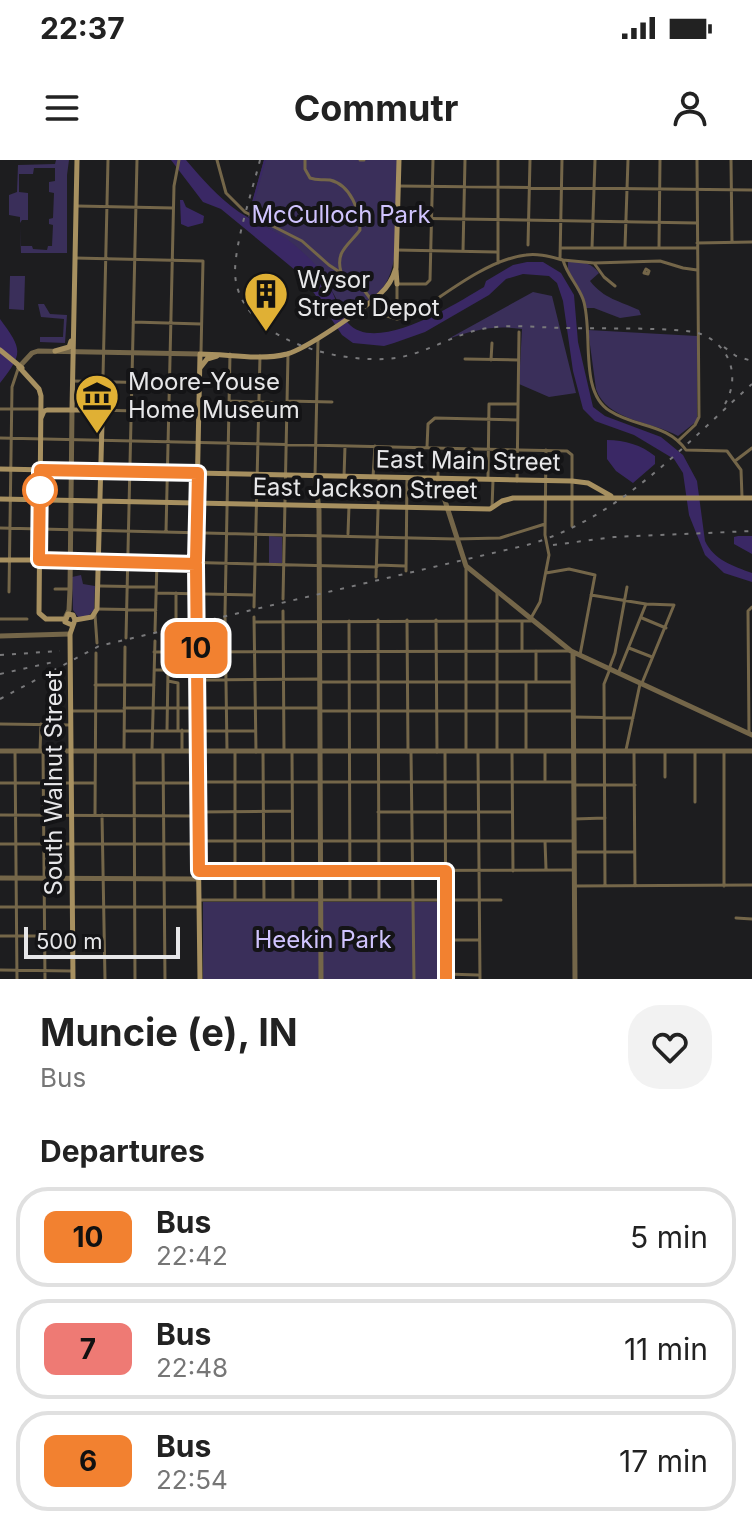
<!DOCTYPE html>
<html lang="en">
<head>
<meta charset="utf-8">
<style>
	body { margin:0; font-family:Inter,sans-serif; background:#f2f2f2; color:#222; height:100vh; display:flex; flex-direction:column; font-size:30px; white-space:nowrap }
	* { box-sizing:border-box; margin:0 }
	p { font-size:26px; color:#767676 }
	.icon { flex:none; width:44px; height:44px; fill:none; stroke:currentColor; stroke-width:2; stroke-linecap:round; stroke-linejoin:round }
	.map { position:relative; height:819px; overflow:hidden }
	.panel { display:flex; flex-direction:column; background:#fff; flex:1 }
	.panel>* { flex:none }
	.badge { padding:0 16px; border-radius:12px; font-size:28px; line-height:52px }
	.scale { position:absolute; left:24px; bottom:20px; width:156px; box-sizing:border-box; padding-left:8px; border:4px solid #e7e7e9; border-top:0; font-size:22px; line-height:28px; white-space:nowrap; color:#e7e7e9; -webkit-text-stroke:6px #141416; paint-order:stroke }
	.map>.badge { position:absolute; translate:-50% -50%; box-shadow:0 0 0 4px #fff }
	h2 { padding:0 40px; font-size:30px; line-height:72px }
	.round { display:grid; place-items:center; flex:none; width:84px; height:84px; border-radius:32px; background:#f2f2f2 }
	.overview { display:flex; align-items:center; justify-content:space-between; height:136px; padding:0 40px }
	h1 { font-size:38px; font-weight:700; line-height:60px }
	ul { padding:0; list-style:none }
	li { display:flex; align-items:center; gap:24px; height:100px; margin:0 16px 12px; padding:0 24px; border:4px solid #e0e0e0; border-radius:32px }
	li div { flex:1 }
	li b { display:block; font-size:30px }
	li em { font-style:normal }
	li .badge { min-width:88px; font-weight:700; text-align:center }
	.status { display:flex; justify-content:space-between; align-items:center; height:56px; padding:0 40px; background:#fff; direction:ltr }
	.status svg { height:22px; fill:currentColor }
	header { display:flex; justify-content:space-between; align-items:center; height:104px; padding:0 40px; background:#fff; font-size:36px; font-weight:700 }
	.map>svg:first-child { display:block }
	.green { fill:#3a2f5a }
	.water { fill:#3a2865 }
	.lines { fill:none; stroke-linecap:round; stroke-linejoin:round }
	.stream { stroke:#3a2865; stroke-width:2 }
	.minor { stroke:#746649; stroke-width:3 }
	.tertiary { stroke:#746649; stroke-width:5 }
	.secondary { stroke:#a79060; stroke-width:5 }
	.rail { stroke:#79797b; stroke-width:2; stroke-dasharray:4 8; stroke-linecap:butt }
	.line-casing { stroke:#fff; stroke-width:18 }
	.line { stroke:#f28130; stroke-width:12 }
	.stop-dot { fill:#fff; stroke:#f28130; stroke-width:4 }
	.labels { text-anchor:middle; stroke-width:8; stroke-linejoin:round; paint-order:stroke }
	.park-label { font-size:24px; fill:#d0c4fe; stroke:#141416 }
	.poi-label { font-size:24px; fill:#e7e7e9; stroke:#141416; text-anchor:start }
	.street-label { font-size:24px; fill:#e7e7e9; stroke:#141416 }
</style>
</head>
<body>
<div class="status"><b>22:37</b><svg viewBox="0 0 49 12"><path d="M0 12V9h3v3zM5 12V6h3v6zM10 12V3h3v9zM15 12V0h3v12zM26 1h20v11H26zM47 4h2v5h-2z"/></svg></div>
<header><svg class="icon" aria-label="menu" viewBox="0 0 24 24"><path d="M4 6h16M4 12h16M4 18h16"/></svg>Commutr<svg class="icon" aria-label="person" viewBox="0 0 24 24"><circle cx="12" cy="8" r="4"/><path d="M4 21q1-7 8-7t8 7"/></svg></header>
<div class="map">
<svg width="752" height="819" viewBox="0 0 752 819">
	<rect width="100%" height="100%" fill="#1d1d1f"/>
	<!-- green -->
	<path class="green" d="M56 0H69L67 15V93H21L20 65 21 86H32L33 89 47 90 48 86H52L53 65 49 64V59L53 58 54 33 49 32V22L55 21V8H34L33 14H19V32L28 33V60H22L20 63V57L9 55V35L17 32 18 5 55 4Z
		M264 0H397C396 34 404 105 381 130 371 140 356 147 345 155 318 102 301 85 248 57Z
		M568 102C581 102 590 101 599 113L590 121C604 139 620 141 639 150L641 155 620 158 594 148H586L568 112Z
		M10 116H25L24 150 9 149Z
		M533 132 552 136 576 233 549 237 519 224 522 169C494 165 474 170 448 179Z
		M38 144H44L50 154 67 155 65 183 40 182V177H63L64 159 41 157Z
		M588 170 697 176V261L678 276C651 261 607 261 596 229Z
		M269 376 282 377V403H269Z
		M81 415 83 424 95 426 94 450 87 457H78L73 450 72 417Z
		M443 742 444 819H203V742Z"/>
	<!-- water -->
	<path class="water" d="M171 0H186C202 19 218 37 239 52 256 63 276 70 292 83 304 93 318 105 326 119 334 132 338 151 348 163 376 195 457 143 484 127L486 121 513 105 527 102H543L561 113 574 135 578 182 593 247 605 256 661 277 683 295 697 321 705 381C714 400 733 406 752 413V422L724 413 705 395 689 355 683 313 674 299 634 275 595 261 583 249 573 211 563 141 557 123 549 116 523 114 506 119 489 135 425 172 394 183 384 186 353 183 342 175 314 133 295 110 221 49 203 42Z
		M180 40H183L186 47 204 56 203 63 188 67 181 64Z
		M0 159C22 189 24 193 0 223Z
		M607 280C625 280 641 285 655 296V304L633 323 616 311 607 299Z
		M738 376H752V394L734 384V377Z"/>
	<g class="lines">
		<!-- stream -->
		<path class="stream" d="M250 53 265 0"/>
		<!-- minor -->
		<path class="minor" d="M217 0 226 33 245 52 302 81 329 105 361 126 378 149 387 156 397 159 415 154C445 134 489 99 526 95 538 93 551 97 563 100 567 115 578 125 583 139 594 170 578 232 610 251 636 268 667 263 686 290L727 291 741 310 742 337
			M305 0V9L310 18C318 21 322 19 330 20 351 25 360 51 360 70 349 85 335 91 341 112
			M360 0H364
			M498 0V103
			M731 0 732 82
			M398 26 752 30
			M77 46 173 48
			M398 58 697 63
			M697 83 752 82
			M528 85 530 0
			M625 87 628 0
			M659 87 660 0
			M561 88H697
			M592 88 595 0
			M397 90 496 92
			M463 91 465 0
			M75 98 203 101 201 192
			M560 99 562 0
			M563 100 594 103 660 101 683 108 697 110
			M594 103 604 117 615 126
			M646 109 649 111 648 114 644 113Z
			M398 124H426L430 120 433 0
			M397 159V124
			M133 162 201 164
			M465 199 518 200
			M491 200 492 183
			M73 221 200 224
			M229 241 287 243
			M287 241 332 242
			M0 249H41
			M93 250 229 253
			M102 260 108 0
			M0 278 567 291 572 295V366
			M679 280 695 265 699 257 697 0
			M427 287 428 264 435 258 518 260
			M735 301 752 288
			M315 316 318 180
			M344 317 345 286
			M373 317 375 286
			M488 317 489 244H518
			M438 319V288
			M517 321 519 172
			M492 348 493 320
			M0 368 455 379 500 378 545 364
			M166 372 174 26 179 0
			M348 374 349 346
			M98 400 377 407
			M377 405 405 406
			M466 406V590
			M406 411 407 318
			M546 413 569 409 595 415 580 495
			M376 417 379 317
			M100 426 156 427
			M55 429H70
			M497 431V591
			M9 432 12 227 18 209
			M156 433 254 435
			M591 435 646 444 674 445 642 523
			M283 439 288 194
			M254 447 260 196
			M97 449 156 450
			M283 451 284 591
			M95 455 97 483
			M254 457 256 592
			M531 458 540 442 549 395 545 375 546 290
			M642 458 666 468
			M0 459H27
			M378 460 379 740
			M407 460 408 592
			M436 460 437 592
			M176 461V433
			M349 461 350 740
			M255 462 531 461
			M155 471 157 402
			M126 478 137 0
			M629 488 652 497
			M522 491V461
			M536 491V522
			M154 492 571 491
			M609 509 615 493 627 427
			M154 510H194
			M619 511 646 444
			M197 520 320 519
			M168 521 178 523V570
			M320 522H572
			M526 522V590
			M95 525H154
			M124 548H320
			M71 551H123
			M320 551H572
			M573 557 633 558
			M0 564 71 565
			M167 570 168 510
			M124 571H255
			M749 574 748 451 752 447
			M152 589 155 481
			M227 590 225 454 230 194
			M626 590 640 524
			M15 591 17 819
			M40 591 41 564
			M43 591 45 819
			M124 591 125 487
			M134 591 135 819
			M163 591 165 819
			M182 591V570
			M545 591V620
			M634 591 635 726
			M695 591V642
			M724 591V726
			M235 592V740
			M263 592 264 740
			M292 592 293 740
			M411 592 414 819
			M445 592 446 819
			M478 592 480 819
			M512 592 513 711
			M665 617V591
			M198 622H574
			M0 623H95
			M134 623H198
			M574 625H635
			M198 652 292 651
			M378 652H512
			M0 655 196 656
			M95 655 96 493
			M102 655 105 819
			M574 659 605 658
			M199 681H574
			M545 681 546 709
			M0 684H199
			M574 692H634
			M199 711 574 710
			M574 726 752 725
			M605 726 604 524 610 509
			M199 740H501
			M0 747H199
			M736 758 752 759
			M0 776H73
			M446 780H478
			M0 810 73 811
			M446 814 478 815"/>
		<!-- tertiary -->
		<path class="tertiary" d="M19 207 32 193 38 191 200 194
			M315 316 319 350 321 819
			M438 319 466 406 571 491 752 575
			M66 456 69 450 70 429 72 250
			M0 476 70 474
			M573 492 575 819
			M0 591H752
			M0 718 199 719"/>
		<!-- secondary -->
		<path class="secondary" d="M396 110 397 124
			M0 190 22 208
			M55 191 69 187 71 181
			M19 207 39 229 41 236 39 453 46 459H64
			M200 208 207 199 217 196
			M72 250 77 0
			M41 258 44 251 47 250H89L98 255 102 263 97 449 92 457 75 460
			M0 309 572 321 588 323 611 336
			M0 339 490 349 502 341 513 338H752
			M0 400H98
			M72 465 65 462 68 454 73 455 75 460 70 474 73 819
			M200 819 195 434 200 194C228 194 260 201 287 194 308 188 362 150 380 134 388 127 393 118 396 108L399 0"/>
		<!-- rail -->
		<path class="rail" d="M260 0C252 32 235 81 235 113 238 181 342 205 396 198 428 193 457 172 488 168 514 164 542 168 567 168 609 169 653 167 695 172 728 181 742 214 725 244
			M724 187 736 196 752 201
			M553 385 614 377 752 371
			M0 495 60 491
			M0 514 58 501
			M0 539 99 486 527 385C619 359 683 286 752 224"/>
	</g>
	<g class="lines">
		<!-- line casing -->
		<g class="line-casing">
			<path id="line" d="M196 401 198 313 40 310 39 400 196 404 199 711H446V819"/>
		</g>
		<!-- line -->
		<use href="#line" class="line"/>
	</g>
	<!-- icons -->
	<defs>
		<g id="building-pin" transform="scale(2.3)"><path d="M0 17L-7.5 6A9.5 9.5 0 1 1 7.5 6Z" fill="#e0b034" stroke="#141416"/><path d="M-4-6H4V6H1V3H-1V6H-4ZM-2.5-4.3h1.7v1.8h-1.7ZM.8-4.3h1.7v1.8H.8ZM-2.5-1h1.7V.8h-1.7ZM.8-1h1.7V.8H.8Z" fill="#111"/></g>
		<g id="museum-pin" transform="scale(2.3)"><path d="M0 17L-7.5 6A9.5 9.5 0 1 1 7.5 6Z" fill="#e0b034" stroke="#141416"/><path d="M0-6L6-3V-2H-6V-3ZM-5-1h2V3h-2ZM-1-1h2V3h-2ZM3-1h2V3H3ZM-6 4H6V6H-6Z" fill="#111"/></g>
	</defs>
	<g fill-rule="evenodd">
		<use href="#building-pin" x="266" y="134"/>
		<use href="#museum-pin" x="97" y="236"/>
	</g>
	<!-- markers -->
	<circle class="stop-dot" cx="40" cy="330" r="16"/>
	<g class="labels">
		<!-- park labels -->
		<g class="park-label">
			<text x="341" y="63">McCulloch Park</text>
			<text x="323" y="788">Heekin Park</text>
		</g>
		<!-- poi labels -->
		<g class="poi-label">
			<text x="297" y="128">Wysor<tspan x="297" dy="28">Street Depot</tspan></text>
			<text x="128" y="230">Moore-Youse<tspan x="128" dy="28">Home Museum</tspan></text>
		</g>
		<!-- street labels -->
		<g class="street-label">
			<text transform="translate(468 301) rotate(1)" y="8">East Main Street</text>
			<text transform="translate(365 329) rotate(1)" y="8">East Jackson Street</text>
			<text transform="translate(54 623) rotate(-90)" y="8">South Walnut Street</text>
		</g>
	</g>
</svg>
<div class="scale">500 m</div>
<b class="badge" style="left:196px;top:488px;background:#f28130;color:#111">10</b>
</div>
<section class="panel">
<div class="overview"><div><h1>Muncie (e), IN</h1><p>Bus</p></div><a class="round"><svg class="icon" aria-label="heart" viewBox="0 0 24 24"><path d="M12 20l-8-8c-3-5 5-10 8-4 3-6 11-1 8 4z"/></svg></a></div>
<h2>Departures</h2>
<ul>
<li><span class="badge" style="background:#f28130;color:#111">10</span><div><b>Bus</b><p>22:42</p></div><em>5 min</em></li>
<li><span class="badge" style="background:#ee7a74;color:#111">7</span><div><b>Bus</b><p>22:48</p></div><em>11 min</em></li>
<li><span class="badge" style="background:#f28130;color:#111">6</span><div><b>Bus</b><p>22:54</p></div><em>17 min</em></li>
</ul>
</section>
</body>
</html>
